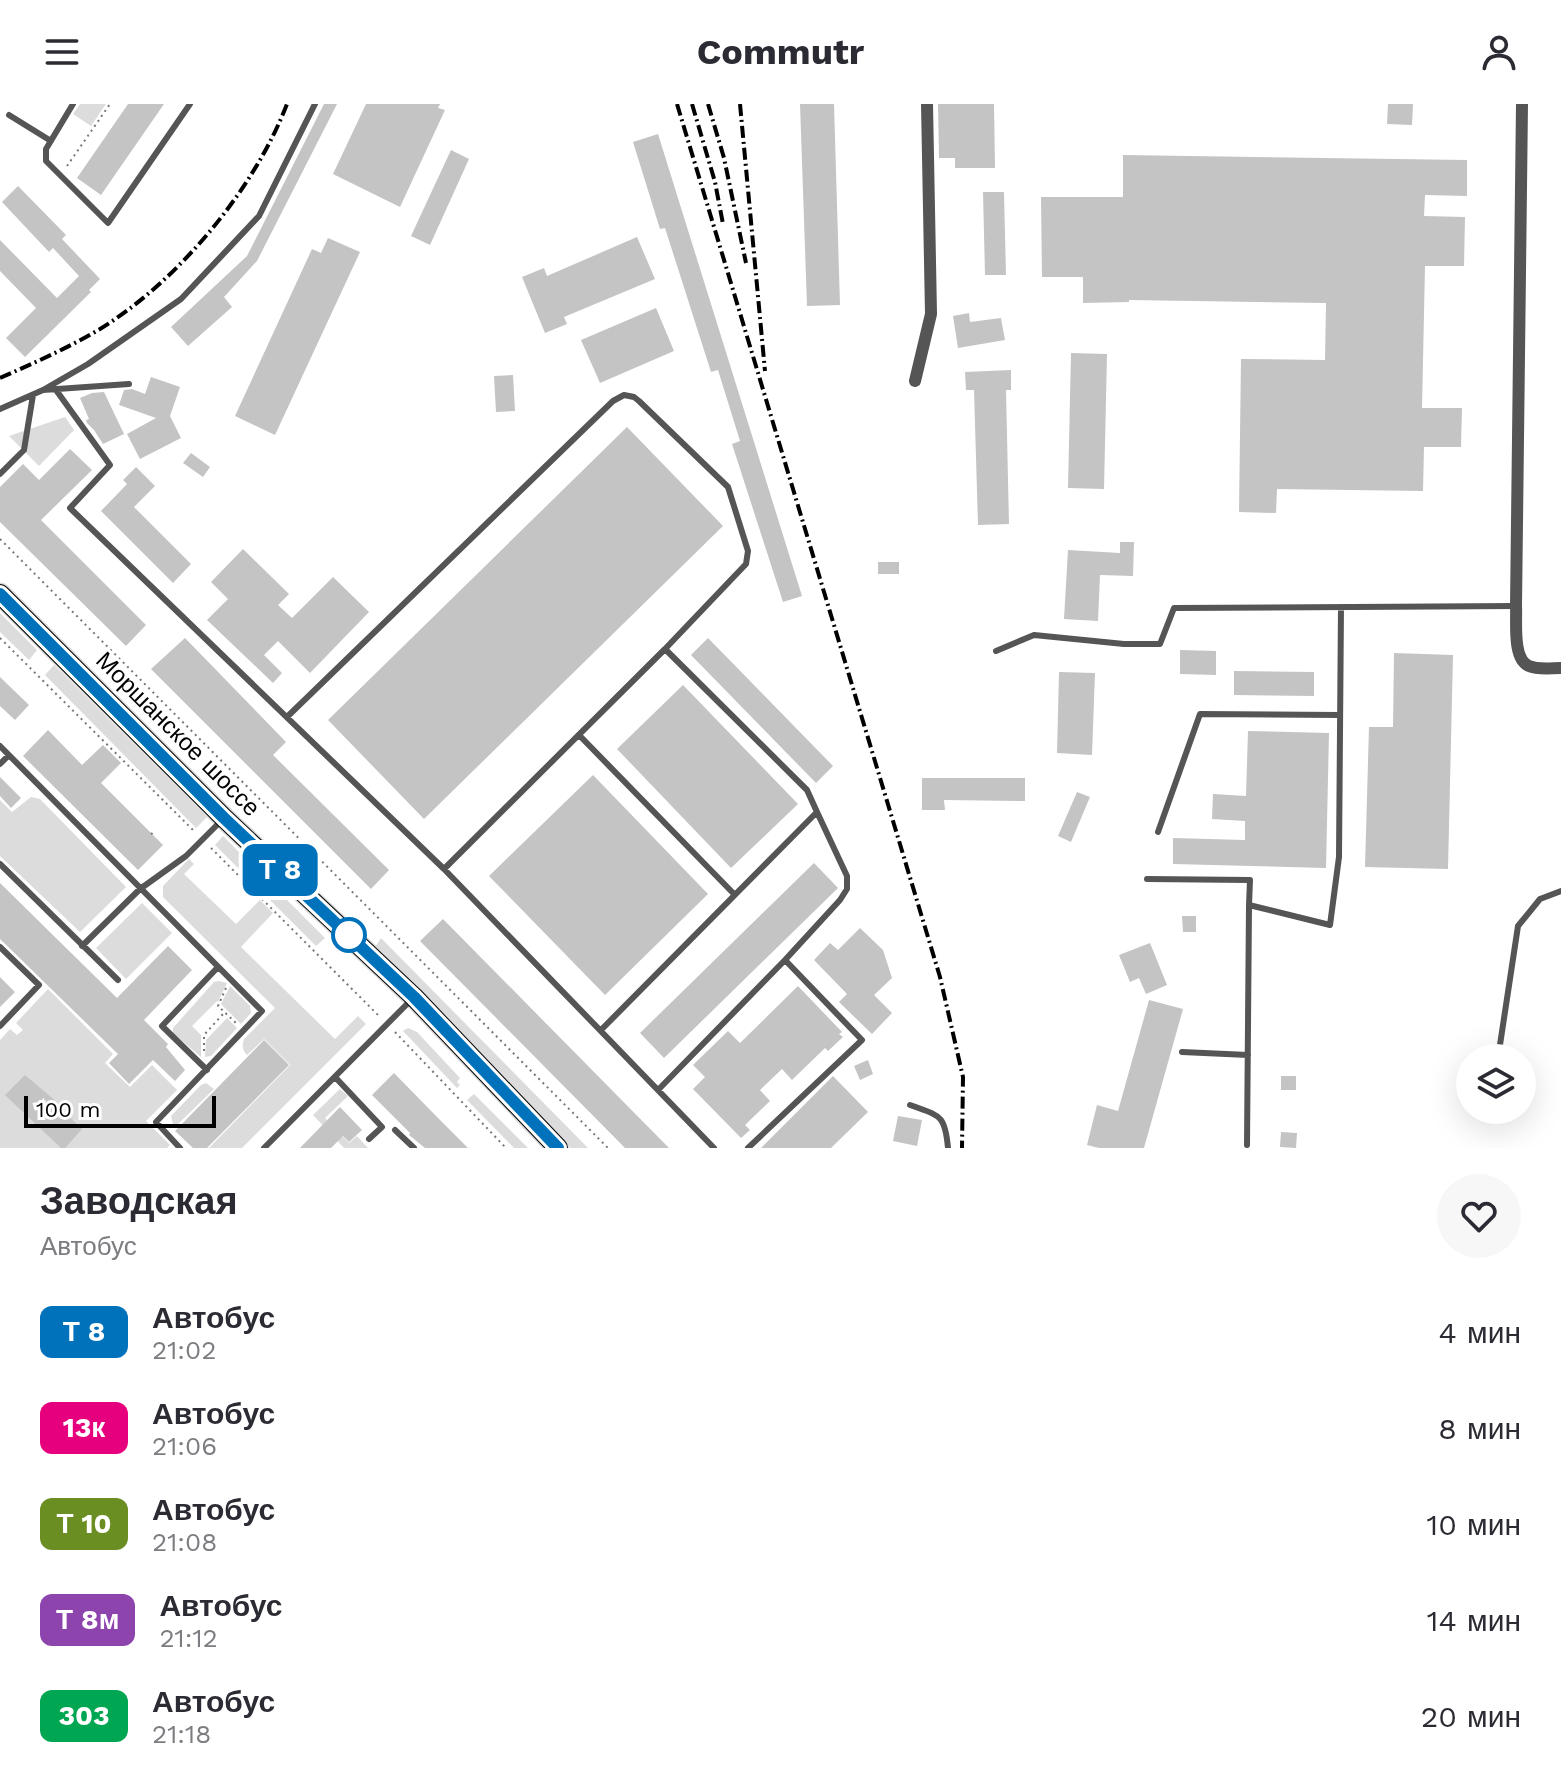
<!DOCTYPE html>
<html lang="ru">
<head>
<meta charset="utf-8">
<style>
	body { margin:0; font-family:"Work Sans",sans-serif; background:#f7f7f7; color:#2b2b33; height:100vh; display:flex; flex-direction:column; font-size:30px; white-space:nowrap }
	* { box-sizing:border-box; margin:0 }
	p { font-size:26px; color:#7c7c81 }
	.icon { flex:none; width:44px; height:44px; fill:none; stroke:currentColor; stroke-width:2; stroke-linecap:round; stroke-linejoin:round }
	.map { position:relative; height:1044px; overflow:hidden }
	.panel { display:flex; flex-direction:column; background:#fff; flex:1 }
	.panel>* { flex:none }
	.badge { padding:0 16px; border-radius:12px; font-size:28px; line-height:52px }
	.controls { position:absolute; left:1456px; top:940px; display:grid; gap:16px }
	.controls a { display:grid; place-items:center; width:80px; height:80px; border-radius:50%; background:#fff; box-shadow:0 8px 32px #0002; font-size:40px }
	.scale { position:absolute; left:24px; bottom:20px; width:192px; box-sizing:border-box; padding-left:8px; border:4px solid #000; border-top:0; font-size:22px; line-height:28px; white-space:nowrap; color:#000; -webkit-text-stroke:6px #fff; paint-order:stroke }
	.map>.badge { position:absolute; translate:-50% -50%; box-shadow:0 0 0 4px #fff }
	.round { display:grid; place-items:center; flex:none; width:84px; height:84px; border-radius:42px; background:#f7f7f7 }
	.head { display:flex; align-items:center; justify-content:space-between; height:136px; padding:0 40px }
	h1 { font-size:38px; font-weight:700; line-height:60px }
	ul { padding:0; list-style:none }
	li { display:flex; align-items:center; gap:24px; height:96px; padding:0 40px }
	li div { flex:1 }
	li b { display:block; font-size:30px }
	li em { font-style:normal }
	li .badge { min-width:88px; font-weight:700; text-align:center }
	header { display:flex; justify-content:space-between; align-items:center; height:104px; padding:0 40px; background:#fff; font-size:36px; font-weight:700 }
	.map>svg:first-child { display:block }
	.green { fill:#dcdcdc }
	.building { fill:#c4c4c4 }
	.lines { fill:none; stroke-linecap:round; stroke-linejoin:round }
	.primary-casing { stroke:#dbdbdb; stroke-width:23 }
	.path { stroke:#777; stroke-width:2; stroke-dasharray:2 4; stroke-linecap:butt }
	.service { stroke:#555; stroke-width:6 }
	.minor { stroke:#555; stroke-width:12 }
	.primary { stroke:#000; stroke-width:20 }
	.rail { stroke:#000; stroke-width:4; stroke-dasharray:12 4 2 4; stroke-linecap:butt }
	.line-casing { stroke:#fff; stroke-width:18 }
	.line { stroke:#0072bc; stroke-width:12 }
	.stop-dot { fill:#fff; stroke:#0072bc; stroke-width:4 }
	.labels { text-anchor:middle; stroke-width:6; stroke-linejoin:round; paint-order:stroke }
	.street-label { font-size:24px; fill:#000; stroke:#fff }
</style>
</head>
<body>
<header><svg class="icon" aria-label="menu" viewBox="0 0 24 24"><path d="M4 6h16M4 12h16M4 18h16"/></svg>Commutr<svg class="icon" aria-label="person" viewBox="0 0 24 24"><circle cx="12" cy="8" r="4"/><path d="M4 21q1-7 8-7t8 7"/></svg></header>
<div class="map">
<svg width="1561" height="1044" viewBox="0 0 1561 1044">
	<rect width="100%" height="100%" fill="#fff"/>
	<!-- green -->
	<path class="green" d="M80 0H106L91 22 73 10Z
		M65 313 74 326 39 362 9 332Z
		M0 509 37 546 29 556 0 528Z
		M54 561 207 713 196 724 45 571Z
		M31 693 40 695 126 783 80 828 0 752V696L12 708Z
		M223 732 325 834 316 842 215 741Z
		M189 755 194 760 184 770 236 820 260 796 273 809 241 843 335 935 358 912 366 920 242 1044H209L290 961 264 935 247 951C242 946 242 942 244 935L275 904 163 793V782Z
		M142 799 172 829 126 875 96 844Z
		M381 834 588 1044H571L399 868 373 846Z
		M219 877 227 879 218 898 217 897 192 922 201 931V953L173 929V924L214 878Z
		M230 882 250 902 251 909 241 920 221 900Z
		M48 885 113 950 105 959 130 983 152 961 177 986 146 1017 170 1041 167 1044H0V936L10 925 17 931 23 926 16 919Z
		M227 914 237 924 211 952 205 953 206 936Z
		M408 924 417 928 460 974 457 978 460 981 457 984 403 927Z
		M206 979 214 985 174 1024 171 1012 201 981Z
		M340 985 348 992 325 1014 349 1039 357 1032 368 1044H344L313 1011Z
		M474 990 528 1044H514L467 996Z"/>
	<!-- building -->
	<path class="building" d="M128 0H164L101 91 77 74Z
		M324 0H337L257 157 224 193 232 203 188 242 171 223 247 152Z
		M366 0H440L438 4 445 6 400 103 333 70Z
		M800 0H834L840 201 807 202Z
		M938 0H994L995 64H955V54H939Z
		M1388 0H1413L1412 21 1387 20Z
		M658 30 802 492 783 498 732 340 740 337 718 266 711 268 665 124 660 125 633 38Z
		M451 46 469 55 430 141 411 132Z
		M1123 51 1467 56V92L1425 91 1424 112 1465 113 1464 162H1425L1422 304H1462L1461 343H1424L1423 387 1277 385 1276 409 1239 408 1241 255 1325 256 1326 199 1129 196V198L1083 199V173H1042L1041 93H1123Z
		M18 82 66 131 62 135 100 175 89 186 91 188 25 253 6 234 36 204 0 167V136L57 194 79 172 53 144 49 148 2 98Z
		M983 88H1004L1006 171H985Z
		M637 133 655 175 564 213 567 220 545 229 522 173 544 164 547 172Z
		M328 134 360 148 275 331 235 312 312 145 321 149Z
		M656 204 674 247 600 279 581 236Z
		M969 209 970 218 1001 214 1005 236 958 244 953 212Z
		M1071 249 1107 250 1104 385 1068 384Z
		M1011 266V286H1006L1009 420 978 421 974 286H966L965 268Z
		M513 271 515 307 496 308 494 272Z
		M151 273 180 283 170 312 181 334 140 355 127 330 156 314 119 301 124 286 132 285 145 290Z
		M104 288 124 330 103 340 94 326 87 319 86 316 89 315 80 294 92 289Z
		M627 323 723 422 424 715 328 616Z
		M70 345 92 366 41 416 146 521 126 542 0 418V383L23 360 39 376Z
		M191 349 210 363 203 373 183 359Z
		M136 363 155 382 134 403 191 460 173 479 101 407 127 380 123 376Z
		M1120 438H1134L1133 472 1100 471 1098 517 1064 515 1068 446 1120 449Z
		M243 445 289 490 278 501 292 514 333 473 369 508 310 569 278 537 264 551 282 569 273 579 207 516 228 495 211 478Z
		M878 458H899V470H878Z
		M185 534 286 638 273 651 389 766 371 785 151 565Z
		M708 534 833 662 816 679 691 551Z
		M1180 546 1216 547V571L1180 570Z
		M1394 549 1453 551 1448 765 1365 763 1369 623H1393Z
		M1234 567 1314 568V592L1234 591Z
		M1059 568 1095 569 1092 651 1057 649Z
		M0 573 29 601 15 616 0 602Z
		M683 581 798 700 731 764 617 645Z
		M48 626 82 661 103 641 121 659 101 679 163 741 138 766 23 652Z
		M1248 627 1329 629 1326 764 1173 760V734L1245 736V717L1212 715 1213 690 1246 692Z
		M593 671 708 790 605 891 489 772Z
		M0 673 21 694 11 704 0 692Z
		M922 674H1025V697L944 696 945 706H922Z
		M1077 688 1090 693 1071 738 1058 732Z
		M814 759 838 784 664 954 640 929Z
		M0 779 117 894 168 842 192 866 144 916 168 940 166 943 185 966 175 977 153 956 129 980 109 959 118 950 0 835Z
		M1182 812H1196V828H1183Z
		M443 815 669 1044H625L420 837Z
		M860 824 883 846 892 874 874 891 892 909 872 930 839 898 847 890 814 856 830 839 838 846Z
		M1150 839 1167 881 1146 890 1139 874 1130 878 1119 851Z
		M0 873 15 888 0 903Z
		M798 882 842 928 839 930 843 933 828 947 825 944 792 976 782 965 760 986 770 997 745 1021 750 1026 741 1034 693 985 705 973 693 961 728 927 740 939Z
		M1149 896 1183 905 1144 1044H1099L1087 1041 1097 1001 1118 1007Z
		M264 936 289 961 207 1044H193L175 1027Z
		M868 956 873 970 860 976 854 962Z
		M394 969 438 1014 468 1044H425L409 1031 410 1029 372 991Z
		M25 971 63 1003 61 1005 82 1025 65 1044H61L5 991Z
		M833 972 868 1008 831 1044H761Z
		M1281 972H1296V986H1281Z
		M340 1003 362 1026 349 1038 343 1032 331 1044H300Z
		M898 1012 922 1016 917 1042 893 1037Z
		M1281 1028 1297 1029 1296 1044 1280 1043Z"/>
	<g class="lines">
		<!-- primary casing -->
		<g class="primary-casing">
			<path id="primary" d="M0 490 224 714 414 893 558 1044"/>
		</g>
		<!-- path -->
		<path class="path" d="M67 62 110 0
			M0 435 608 1044
			M0 534 195 728
			M151 729 155 732
			M211 744 379 912
			M226 884 218 902 236 919
			M395 928 506 1044
			M204 947V931L224 909"/>
		<!-- service -->
		<path class="service" d="M73 0 46 45V57L108 119 190 0
			M9 11 51 37
			M43 286 88 260 181 195 259 112 315 0
			M56 286 110 361 70 404 444 765 714 1044
			M0 305 43 286 129 280
			M0 370 24 346 33 291
			M996 547 1034 531 1124 540H1160L1174 504 1516 502
			M288 612 613 297 624 291 634 293 639 297 728 383 748 447 746 460 665 545
			M579 631 734 790
			M0 642 262 907 156 1018 180 1044
			M0 660 9 651
			M1158 728 1200 610 1340 611
			M0 760 118 876
			M444 765 665 545 807 686 817 708 601 926
			M1147 775 1250 776 1249 801
			M82 842 140 785 186 752 222 716
			M0 843 39 881 0 922
			M785 856 840 796 847 785V772L817 708
			M1182 948 1248 951
			M1498 954 1518 822 1540 795 1561 787
			M207 966 162 922 218 863
			M335 973 382 1023 369 1035
			M658 986 785 856 862 936 748 1044
			M910 1001C940 1012 945 1010 948 1044
			M395 1026 414 1044
			M1247 1041 1249 801 1330 821 1339 753 1341 503
			M264 1044 411 896"/>
		<!-- minor -->
		<path class="minor" d="M1522 0 1516 502C1517 517 1512 555 1529 562 1538 566 1551 564 1561 564
			M915 277 931 210 927 0"/>
		<!-- primary -->
		<use href="#primary" class="primary"/>
		<!-- rail -->
		<path class="rail" d="M677 0 940 873 963 973 962 1044
			M692 0 715 78 723 120
			M708 0 724 54 746 159
			M740 0 765 267
			M0 274C34 259 68 244 100 225 178 177 254 86 287 0"/>
	</g>
	<g class="lines">
		<!-- line casing -->
		<g class="line-casing">
			<path id="line" d="M0 490 224 714 414 893 558 1044"/>
		</g>
		<!-- line -->
		<use href="#line" class="line"/>
	</g>
	<!-- markers -->
	<circle class="stop-dot" cx="349" cy="831" r="16"/>
	<g class="labels">
		<!-- street labels -->
		<g class="street-label">
			<text transform="translate(178 630) rotate(45)" y="8">Моршанское шоссе</text>
		</g>
	</g>
</svg>
<div class="controls">
<a><svg class="icon" aria-label="layers" viewBox="0 0 24 24"><path d="M12 4l9 5-9 5-9-5zM3 14l9 5 9-5"/></svg></a>
</div>
<div class="scale">100 m</div>
<b class="badge" style="left:280px;top:766px;background:#0072bc;color:#fff">Т 8</b>
</div>
<section class="panel">
<div class="head"><div><h1>Заводская</h1><p>Автобус</p></div><a class="round"><svg class="icon" aria-label="heart" viewBox="0 0 24 24"><path d="M12 20l-8-8c-3-5 5-10 8-4 3-6 11-1 8 4z"/></svg></a></div>
<ul>
<li><span class="badge" style="background:#0072bc;color:#fff">Т 8</span><div><b>Автобус</b><p>21:02</p></div><em>4 мин</em></li>
<li><span class="badge" style="background:#e6007e;color:#fff">13к</span><div><b>Автобус</b><p>21:06</p></div><em>8 мин</em></li>
<li><span class="badge" style="background:#6b8e23;color:#fff">Т 10</span><div><b>Автобус</b><p>21:08</p></div><em>10 мин</em></li>
<li><span class="badge" style="background:#8e44ad;color:#fff">Т 8м</span><div><b>Автобус</b><p>21:12</p></div><em>14 мин</em></li>
<li><span class="badge" style="background:#00a651;color:#fff">303</span><div><b>Автобус</b><p>21:18</p></div><em>20 мин</em></li>
</ul>
</section>
</body>
</html>
